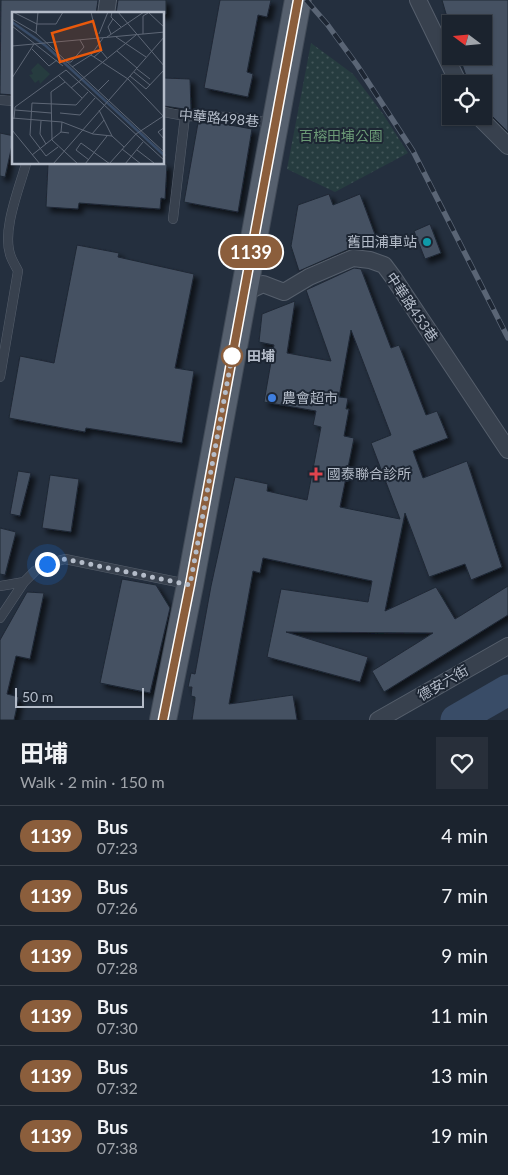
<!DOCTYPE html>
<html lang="en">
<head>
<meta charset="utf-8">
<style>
	body { margin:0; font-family:Lato,"Noto Sans TC",sans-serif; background:#282f3a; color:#f1f3f6; height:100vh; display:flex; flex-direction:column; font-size:19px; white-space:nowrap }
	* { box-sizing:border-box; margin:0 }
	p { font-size:16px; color:#a0a4aa }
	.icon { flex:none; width:28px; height:28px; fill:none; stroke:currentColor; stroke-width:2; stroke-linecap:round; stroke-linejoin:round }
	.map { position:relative; height:720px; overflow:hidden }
	.drawer { display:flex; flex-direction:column; background:#1b232e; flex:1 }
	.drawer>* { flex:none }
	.badge { padding:0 10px; border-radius:16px; font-size:18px; line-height:32px }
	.needle { width:32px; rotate:286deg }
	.buttons { position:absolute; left:442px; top:15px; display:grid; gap:10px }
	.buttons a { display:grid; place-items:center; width:50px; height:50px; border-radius:0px; background:#1b232e; box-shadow:0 1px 4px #0004,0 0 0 1px #39404a; font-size:25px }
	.scale { position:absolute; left:15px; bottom:12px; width:129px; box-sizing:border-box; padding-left:5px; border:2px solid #b4bcc9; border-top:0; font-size:14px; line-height:18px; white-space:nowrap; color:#b4bcc9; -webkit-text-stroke:4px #1d2633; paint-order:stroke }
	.you { position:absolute; width:25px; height:25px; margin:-12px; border:4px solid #fff; border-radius:50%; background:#1a73e8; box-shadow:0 0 0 8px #1a73e833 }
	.map>.badge { position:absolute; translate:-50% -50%; box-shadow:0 0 0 2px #fff }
	.round { display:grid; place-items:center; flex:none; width:52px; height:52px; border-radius:0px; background:#282f3a }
	.overview { display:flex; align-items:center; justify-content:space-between; height:85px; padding:0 20px }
	h1 { font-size:24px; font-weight:700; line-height:38px }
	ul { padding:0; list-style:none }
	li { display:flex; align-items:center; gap:15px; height:60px; padding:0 20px; border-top:1px solid #39404a }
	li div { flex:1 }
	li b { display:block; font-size:19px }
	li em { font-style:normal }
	li .badge { min-width:55px; font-weight:700; text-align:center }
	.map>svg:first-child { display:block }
	.park { fill:url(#park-dots) }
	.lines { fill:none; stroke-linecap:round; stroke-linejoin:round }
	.river { stroke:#394c67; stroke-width:31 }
	.building { fill:#455162; stroke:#1f2835; fill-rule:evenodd; filter:url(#shadow) }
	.service-casing { stroke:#565f6c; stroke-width:10 }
	.minor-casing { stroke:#565f6c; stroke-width:18 }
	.primary-casing { stroke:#414a57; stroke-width:28 }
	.service { stroke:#38414e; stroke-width:9 }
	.minor { stroke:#38414e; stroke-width:16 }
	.primary { stroke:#56606e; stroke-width:26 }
	.rail-casing { stroke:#5a6575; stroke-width:5.5 }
	.rail { stroke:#1d2633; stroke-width:4; stroke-dasharray:11; stroke-linecap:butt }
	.line-casing { stroke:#fff; stroke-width:11 }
	.line { stroke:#8b5e3c; stroke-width:8 }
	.walk { stroke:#b4bcc9; stroke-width:5; stroke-dasharray:0 9 }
	.culture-dot { fill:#0f9aa8; stroke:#1d2633; stroke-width:2 }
	.stop-dot { fill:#fff; stroke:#8b5e3c; stroke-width:2.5 }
	.shop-dot { fill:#3f7fe0; stroke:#1d2633; stroke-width:2 }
	.health-dot { fill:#e0444e; stroke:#1d2633; stroke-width:2 }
	.labels { text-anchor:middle; stroke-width:4; stroke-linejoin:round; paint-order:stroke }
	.street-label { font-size:14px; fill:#b4bcc9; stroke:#1d2633 }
	.park-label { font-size:14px; fill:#6b9a76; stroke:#1d2633 }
	.poi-label { font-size:14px; fill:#b4bcc9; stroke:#1d2633; text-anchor:start }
	.stop-label { font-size:14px; font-weight:bold; fill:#b4bcc9; stroke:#1d2633; text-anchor:start }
	.inset-river { fill:none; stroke:#394c67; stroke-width:2.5 }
	.inset-road { fill:none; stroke:#5e6776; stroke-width:1 }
	.view { fill:#e8590c; fill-opacity:0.15; stroke:#e8590c; stroke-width:2.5 }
	.inset-edge { fill:none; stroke:#b4bcc9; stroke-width:2.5 }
</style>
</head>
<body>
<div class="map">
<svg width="508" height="720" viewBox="0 0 508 720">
	<defs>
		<pattern id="park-dots" width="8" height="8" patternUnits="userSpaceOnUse" patternTransform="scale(1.25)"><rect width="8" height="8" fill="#263c3f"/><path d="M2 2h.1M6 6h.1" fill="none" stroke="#435659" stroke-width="1.8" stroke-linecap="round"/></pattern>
		<filter id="shadow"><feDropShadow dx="4.5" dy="4.5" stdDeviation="2.5" flood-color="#0009"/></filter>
	</defs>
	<rect width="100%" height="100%" fill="#242f3e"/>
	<!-- park -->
	<path class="park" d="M311 43 353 74 383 114 408 153 335 192 287 169Z"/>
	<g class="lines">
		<!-- river -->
		<path class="river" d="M456 720 508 690"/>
	</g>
	<!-- building -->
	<path class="building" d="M1 0H98L96 14H14V95L0 94Z
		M118 0H166V14H116Z
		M220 0H271L267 17 258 15 247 72 253 74 248 97 204 88Z
		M442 0H508V132L484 108V84H469L459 56H484V24H449Z
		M164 78 190 79 191 110 164 106Z
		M198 123H219L252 129 238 212 184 202Z
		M0 133 14 136 5 177 0 176Z
		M48 164H167L165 199 161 198 160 209 79 203 78 209 46 207Z
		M329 194 333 205 360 194 377 240 349 249 299 271 291 246 298 205Z
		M430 224 441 253 425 259 414 231Z
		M77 245 119 253 118 257 194 274 175 368 194 371 182 443 86 428 85 432 9 418 20 356 54 363Z
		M354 268 361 269 391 348 399 345 426 415 437 411 448 438 413 451 423 478 467 461 502 567 471 580 465 564 429 577 405 513 385 611 436 587 455 619 508 586V615L384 692 372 671 433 633 286 632 368 657 360 682 267 657 281 589 368 602 372 581 263 558 260 573 253 571 229 704 293 695 297 720H192L195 700V697L191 696 192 687H188L191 673 195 674 211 586 235 477 268 484 267 491 307 500 321 427 313 425 316 411 264 402 274 345 259 342 262 314 295 301 287 353 331 361 306 290ZM351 330 391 435 371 443 400 519 340 507 354 438 344 436 349 409H346L348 398 339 397Z
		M18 471 31 473 20 516 10 514Z
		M50 475 79 479 71 532 42 528Z
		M0 528 16 532 5 575 0 574Z
		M122 579 156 585 170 608 150 693 100 683Z
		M27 592 44 593 30 659 16 656 7 694 19 697 14 720H0V640Z"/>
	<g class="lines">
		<!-- service casing -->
		<g class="service-casing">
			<path id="service" d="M0 100 14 101
				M164 112 185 116 230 117 273 123
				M173 219 185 116
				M0 377 18 271C16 267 13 262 11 257 1 232 19 189 26 164
				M0 586 24 582 35 571 47 564 65 559 187 584
				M0 618 24 582"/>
		</g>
		<!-- minor casing -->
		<g class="minor-casing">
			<path id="minor" d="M418 0 459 84
				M106 14 108 0
				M478 116 508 146
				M244 293 263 284 284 292 309 277 353 258 370 260 384 265 393 277 508 450
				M378 720 508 646"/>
		</g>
		<!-- primary casing -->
		<g class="primary-casing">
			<path id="primary" d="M163 720 190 585 298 0"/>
		</g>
		<!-- service -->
		<use href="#service" class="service"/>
		<!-- minor -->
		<use href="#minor" class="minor"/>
		<!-- primary -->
		<use href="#primary" class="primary"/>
		<!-- rail casing -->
		<g class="rail-casing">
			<path id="rail" d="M306 0 327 24 357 65 413 151 508 338"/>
		</g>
		<!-- rail -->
		<use href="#rail" class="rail"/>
	</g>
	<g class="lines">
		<!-- line casing -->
		<g class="line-casing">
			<path id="line" d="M163 720 190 585 298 0"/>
		</g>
		<!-- line -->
		<use href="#line" class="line"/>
		<!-- walk -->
		<path class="walk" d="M47 564 65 559 190 585 233 351 232 356"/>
	</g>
	<!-- markers -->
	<circle class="culture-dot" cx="427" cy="242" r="5"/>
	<circle class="stop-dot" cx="232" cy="356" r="10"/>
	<circle class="shop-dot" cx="272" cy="398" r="5"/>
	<path class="health-dot" d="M313.5 466.5h5v5h5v5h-5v5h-5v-5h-5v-5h5z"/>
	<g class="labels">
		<!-- street labels -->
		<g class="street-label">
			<text transform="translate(219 118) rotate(5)" y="5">中華路498巷</text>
			<text transform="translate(412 307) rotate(56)" y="5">中華路453巷</text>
			<text transform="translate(443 683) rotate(-30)" y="5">德安六街</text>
		</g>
		<!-- park labels -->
		<g class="park-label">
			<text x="341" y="141">百榕田埔公園</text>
		</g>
		<!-- poi labels -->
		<g class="poi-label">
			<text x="417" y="247" text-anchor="end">舊田浦車站</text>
			<text x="282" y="403">農會超市</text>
			<text x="327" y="479">國泰聯合診所</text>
		</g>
		<!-- stop labels -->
		<g class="stop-label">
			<text x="247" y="361">田埔</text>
		</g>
	</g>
	<!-- overview -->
	<g transform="translate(12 12)">
		<rect width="152" height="152" fill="#242f3e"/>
		<path d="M26 51 38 62 28 72 27 68 23 71 17 63 21 62 19 58Z" fill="#263c3f"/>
		<path class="inset-river" d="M0 10 34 34 153 144"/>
		<path class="inset-road" d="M1 0 25 12H44L51 0M79 0 85 26M100 0 99 5 109 15M106 0 153 55M136 0 153 16M0 7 24 21 153 141M0 14 51 54M24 21 26 0M87 22 96 0M99 22 96 15 101 7M131 22V4L136 1M95 25 132 0M104 25 134 45M0 34 153 20M20 37 37 54 45 48M105 39 125 56M79 43 116 67 153 106M82 45 89 39 95 46M54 50H59L72 35 68 28M60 55 79 43 91 26M125 57 138 67M122 60 138 73M46 63 70 86M118 64 134 77 153 57M0 66 22 32M59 76 124 23M86 79 97 68M39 80 40 128 66 152M39 80 53 70M3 98 39 101M87 98 100 124 112 135M48 101 68 103 83 86M0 106 50 110 81 122 100 124M2 107 3 95 54 58 153 149M29 109 28 122 34 132M50 110 49 120 57 121M0 118 28 152M80 122 92 108M152 127 146 120 153 115M46 135 34 144 18 123 20 91 64 93 76 80M110 137 129 152M125 138 142 151M20 143 49 120M77 148 64 138 69 131 98 152M41 152 153 24M73 152 95 124M97 152 124 122 153 103M113 152 131 130"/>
		<path class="view" d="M81 9 89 38 48 50 40 21Z"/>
		<rect width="152" height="152" class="inset-edge"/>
	</g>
</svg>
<div class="buttons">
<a><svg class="needle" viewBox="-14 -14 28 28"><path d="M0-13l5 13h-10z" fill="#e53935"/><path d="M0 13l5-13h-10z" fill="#a0a4aa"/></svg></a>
<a><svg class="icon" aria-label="locate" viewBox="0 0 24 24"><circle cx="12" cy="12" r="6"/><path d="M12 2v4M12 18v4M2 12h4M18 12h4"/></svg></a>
</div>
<div class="scale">50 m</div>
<div class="you" style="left:47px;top:564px"></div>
<b class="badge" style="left:251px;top:252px;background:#8b5e3c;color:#fff">1139</b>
</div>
<section class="drawer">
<div class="overview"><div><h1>田埔</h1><p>Walk · 2 min · 150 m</p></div><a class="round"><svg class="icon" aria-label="heart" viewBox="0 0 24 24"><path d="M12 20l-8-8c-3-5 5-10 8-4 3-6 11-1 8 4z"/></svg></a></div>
<ul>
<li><span class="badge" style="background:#8b5e3c;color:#fff">1139</span><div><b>Bus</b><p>07:23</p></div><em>4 min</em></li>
<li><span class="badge" style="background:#8b5e3c;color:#fff">1139</span><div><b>Bus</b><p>07:26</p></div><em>7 min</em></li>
<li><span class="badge" style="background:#8b5e3c;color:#fff">1139</span><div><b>Bus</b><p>07:28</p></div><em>9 min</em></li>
<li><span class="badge" style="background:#8b5e3c;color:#fff">1139</span><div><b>Bus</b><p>07:30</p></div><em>11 min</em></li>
<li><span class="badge" style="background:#8b5e3c;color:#fff">1139</span><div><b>Bus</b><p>07:32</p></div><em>13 min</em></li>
<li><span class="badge" style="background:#8b5e3c;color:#fff">1139</span><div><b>Bus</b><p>07:38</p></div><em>19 min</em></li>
</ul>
</section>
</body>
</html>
